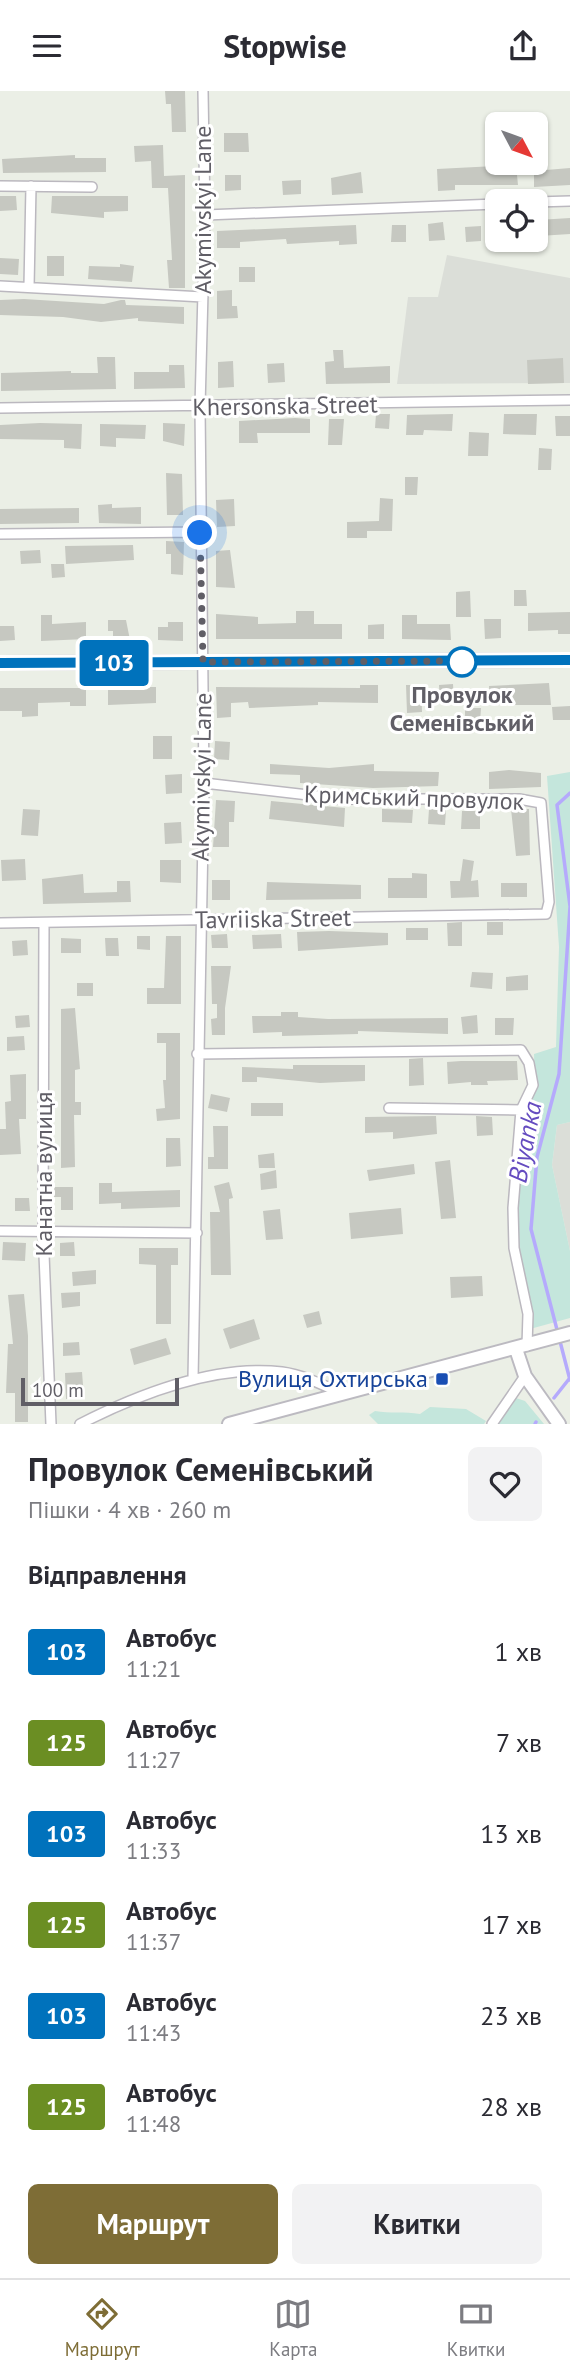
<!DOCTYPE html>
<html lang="uk">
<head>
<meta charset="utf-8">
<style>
	body { margin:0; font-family:"PT Sans",sans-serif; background:#f2f2f3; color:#2b2b33; height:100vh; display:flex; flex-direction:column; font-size:26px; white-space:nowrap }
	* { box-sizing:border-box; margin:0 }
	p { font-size:23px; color:#7c7c81 }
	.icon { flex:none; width:38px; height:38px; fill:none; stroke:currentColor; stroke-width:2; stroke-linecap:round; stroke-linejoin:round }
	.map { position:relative; height:1333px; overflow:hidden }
	.details { display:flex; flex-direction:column; background:#fff; flex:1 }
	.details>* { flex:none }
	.badge { padding:0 14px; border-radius:5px; font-size:24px; line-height:46px }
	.needle { width:46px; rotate:131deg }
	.buttons { position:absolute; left:485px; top:21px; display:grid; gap:14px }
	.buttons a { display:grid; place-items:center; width:63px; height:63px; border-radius:10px; background:#fff; box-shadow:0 2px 5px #0004; font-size:35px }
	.scale { position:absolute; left:21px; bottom:18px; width:158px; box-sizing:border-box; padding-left:7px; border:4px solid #605e66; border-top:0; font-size:19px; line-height:24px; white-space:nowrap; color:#605e66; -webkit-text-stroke:5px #fff; paint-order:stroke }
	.you { position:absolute; width:35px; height:35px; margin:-18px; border:5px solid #fff; border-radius:50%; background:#1a73e8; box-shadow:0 0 0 10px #1a73e833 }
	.map>.badge { position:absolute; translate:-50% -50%; box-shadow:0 0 0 4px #fff }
	h2 { padding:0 28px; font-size:26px; line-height:63px }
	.round { display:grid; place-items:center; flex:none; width:74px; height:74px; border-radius:10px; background:#f2f2f3 }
	.head { display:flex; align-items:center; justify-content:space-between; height:119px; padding:0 28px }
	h1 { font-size:33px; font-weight:700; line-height:52px }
	.action { display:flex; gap:14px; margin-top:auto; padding:14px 28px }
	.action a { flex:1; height:80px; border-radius:10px; background:#7e6d36; color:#fff; font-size:28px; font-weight:700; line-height:80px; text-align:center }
	.action a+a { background:#f2f2f3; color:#2b2b33 }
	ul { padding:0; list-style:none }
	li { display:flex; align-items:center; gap:21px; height:91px; padding:0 28px }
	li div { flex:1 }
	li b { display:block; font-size:26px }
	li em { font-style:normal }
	li .badge { min-width:77px; font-weight:700; text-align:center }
	header { display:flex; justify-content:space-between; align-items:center; height:91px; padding:0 28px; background:#fff; font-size:32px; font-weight:700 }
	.dock { display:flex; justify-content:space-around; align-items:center; height:98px; border-top:2px solid #e1e1e2; background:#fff; font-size:19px; color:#7c7c81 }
	.dock a { display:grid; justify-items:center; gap:4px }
	.dock .active { color:#7e6d36 }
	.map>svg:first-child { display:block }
	.industrial { fill:#dbded8 }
	.green { fill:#c4e6dc }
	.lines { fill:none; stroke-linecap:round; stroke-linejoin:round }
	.stream { stroke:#b5aafc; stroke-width:3.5 }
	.building { fill:#c6c8c1 }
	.street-casing { stroke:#bbb8bf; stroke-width:12 }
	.secondary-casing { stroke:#bcbac1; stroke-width:16 }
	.street { stroke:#fff; stroke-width:9 }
	.secondary { stroke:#fff; stroke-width:12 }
	.line-casing { stroke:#fff; stroke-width:16 }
	.line { stroke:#0072bc; stroke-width:10 }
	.walk { stroke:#605e66; stroke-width:7; stroke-dasharray:0 12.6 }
	.stop-dot { fill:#fff; stroke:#0072bc; stroke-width:3.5 }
	.transit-dot { fill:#1a4fb4; stroke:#fff; stroke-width:2.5 }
	.labels { text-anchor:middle; stroke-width:6; stroke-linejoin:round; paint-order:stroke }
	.street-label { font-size:24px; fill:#605e66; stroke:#fff }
	.stop-label { font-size:24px; font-weight:bold; fill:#605e66; stroke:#fff }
	.transit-label { font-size:24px; fill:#164399; stroke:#fff; text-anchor:end }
	.water-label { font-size:26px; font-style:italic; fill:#654cc0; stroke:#fff }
</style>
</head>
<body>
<header><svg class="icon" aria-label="menu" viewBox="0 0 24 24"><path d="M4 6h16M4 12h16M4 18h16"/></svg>Stopwise<svg class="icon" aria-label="share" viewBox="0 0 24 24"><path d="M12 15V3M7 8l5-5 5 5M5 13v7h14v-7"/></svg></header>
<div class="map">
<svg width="570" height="1333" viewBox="0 0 570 1333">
	<rect width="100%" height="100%" fill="#ebefe6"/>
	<!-- industrial -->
	<path class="industrial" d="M447 164 570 187V292L397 293 408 206H438Z
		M570 1031V1160L552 1074 557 1034Z"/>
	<!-- green -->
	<path class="green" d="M570 681V1031L557 1034 552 1074 570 1160V1227L530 1238C522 1182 513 1125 518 1068 522 1029 536 1004 534 963L556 956 559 856 547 685Z
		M513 1306 525 1310 544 1333H498Z
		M430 1316 466 1318 486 1330 484 1333H378L369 1324 375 1320C390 1323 404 1320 420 1323Z"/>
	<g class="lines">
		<!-- stream -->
		<path class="stream" d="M570 702 557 714 570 815
			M570 816 559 983 537 1066 531 1138 570 1289
			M554 1307 569 1288
			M535 1333 536 1331"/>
	</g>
	<!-- building -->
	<path class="building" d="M165 0H185L186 41H172L171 13H166Z
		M224 42H248L249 61H224Z
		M163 54 164 85 185 84V197H169L167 169H172L168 97H152L151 70 135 71 134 55Z
		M75 64V67H106V81L3 82 2 68Z
		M516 74 518 94H455V99L438 100 437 78Z
		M570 77V94L534 96V80Z
		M361 81 363 102 332 104 331 87Z
		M225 84H241V99L225 100Z
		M301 89V103L283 104 282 90Z
		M0 105H16L17 119 0 120Z
		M52 105H128V120L104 121V127L51 122Z
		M570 127V143L539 145 538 129Z
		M443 131 445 149 429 150 428 133Z
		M356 134 357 153 339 154V150L287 153 286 148 240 151V157H217V140Z
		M392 134H406V151H391Z
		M481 135V150L466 151 465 136Z
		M47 165H64V185H47Z
		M0 167 19 168 18 184 0 183Z
		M120 173 134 175 132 191 88 188 89 175 120 176Z
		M239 176H255V191H239Z
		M232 199V215H237L238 227 217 228V200Z
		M24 208 104 213 121 209H125L126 214 184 216V233L138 230V227L101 231 63 226 0 224V209Z
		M333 259H343L344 277 390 275V292L326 293 325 271 334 270Z
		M97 266H115L116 298 1 300V282L71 280V282H98Z
		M563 267 564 292 528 293 527 269Z
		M233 270 234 296 218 297V271Z
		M284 272 285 291 268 292 267 273Z
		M169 274H184L185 297 134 298V281H169Z
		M376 323H390L389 338 375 337Z
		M453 323 452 340 424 339 423 344H406L407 324Z
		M504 323H537L536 344 503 343Z
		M555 325H570V345H556Z
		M295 327 310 328V342H257L258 352H239V330Z
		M329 328H344L342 354H328Z
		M40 332 82 333 81 358 64 357V349L0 348V334Z
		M163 332 185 333 184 355 163 350Z
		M100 333 146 334 145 348 116 347V356L100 355Z
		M469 341 489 342 488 365H468Z
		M539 357 552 358 551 379H538Z
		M166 382 182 383 183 424H167Z
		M405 386H418L417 404H405Z
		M380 407 393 408 392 440H367V447H347V431L379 430Z
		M234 408 235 435 217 436 216 409Z
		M112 413V417L141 416V433L99 432 98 414Z
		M79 417V432L0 433V418Z
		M166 450 184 451 183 484 171 483V463H166Z
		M133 454 134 469 66 473 65 455Z
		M40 459 41 472 21 473 20 460Z
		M230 459 235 497 216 496V460Z
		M51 473H64L65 486 52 487Z
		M514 499H526L527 515H514Z
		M470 500 471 526H456V501Z
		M296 520H314V533H342V548H216V523L258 526V533L296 532Z
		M570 521V543H558V539L528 540V522Z
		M41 524H52V533L86 531V548L41 550Z
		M402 524H417V533H450L451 549 402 548Z
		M484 528H501V547L485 548Z
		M108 529H126L130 549H113V540H108Z
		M168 531H183V550L158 549V536H168Z
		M384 533V548H368V534Z
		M0 535H14L15 549 0 550Z
		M549 592 551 614H490L489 595Z
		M453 593 454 610 440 611 439 594Z
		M360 594H378V612L318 611V614L249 617 248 611 231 612V626L217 627 216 596 360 597Z
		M406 594H421L422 621 407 622Z
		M108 596H156V612L108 614Z
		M0 597H86V615H70V611L38 612V625L22 626V620H0Z
		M570 615V629H553L552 616Z
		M465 617H481L480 631H465Z
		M153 645H172V668H153Z
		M215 650 230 651 229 669 214 668Z
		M270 673 329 677 374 673V680L439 681 438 695 373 697 300 692V684L270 683Z
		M509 679 541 682V696L489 698V681Z
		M182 683V702L166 703 165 684Z
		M216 709 235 710 234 731H229V756H213Z
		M271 710 345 717 344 736 269 728Z
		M23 718 40 719 38 745 21 744Z
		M382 718 413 719 412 732 382 731Z
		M429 718 446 719 445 734 428 733Z
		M511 718H529L530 764 516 765Z
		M462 720H480V738H461Z
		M181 731 182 752 165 753 164 732Z
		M25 768 26 789 2 790 1 769Z
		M463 768 474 770 471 790 478 789 479 806 451 807 450 790H460Z
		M160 769H181V792L160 791Z
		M412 782 427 783V807H388V787H412Z
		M83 783 84 802 117 801V790H130L131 811 43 813 42 788Z
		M212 789H230V809H212Z
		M267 791 361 794V808L266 809Z
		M501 792H527V806H501Z
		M462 831V855H448L447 832Z
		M487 831H503V844H487Z
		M406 837H428V849H406Z
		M329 840 388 842V854L298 860 297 841Z
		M227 843 228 857H212L211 844Z
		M281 843 282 857 253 858 252 844Z
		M137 845H150V859L137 858Z
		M166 845H181V913H147V897H164Z
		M61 847 81 848V862H61Z
		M105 847H118L119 865H106Z
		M27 849 28 864 13 865 12 850Z
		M211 875H231L225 917V944H212L211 928 217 927V913H212Z
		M472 881 493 882 492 898 470 896Z
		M528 884V899L506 900V886Z
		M77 892H93V905H77Z
		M75 917 80 978 75 979V1011H81V1024H74L75 1076 61 1077V918Z
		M281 921H298V926L328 928 448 927V943L358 940V943L282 945V941L253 942 252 925H281Z
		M29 924 30 936 16 937 15 925Z
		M477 924 478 942 463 943 461 926Z
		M495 927H514L513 944H495Z
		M157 942H180V1028L157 1030 156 1018 165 1017 163 989H166V952H157Z
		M24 945 25 959 7 960V946Z
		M423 967 424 994 409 995V968Z
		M461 970H517L518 989 487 990 488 994H471V991L448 993 447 971Z
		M293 974H365V990L320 992 257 986V991H242V976L293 978Z
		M26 983V1028H19L21 1063 0 1064V1038H6L5 1011 11 1010 10 984Z
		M211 1003 230 1007 227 1021 208 1017Z
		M251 1012H283V1025H251Z
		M436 1025 437 1043 393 1048V1041L365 1042V1026Z
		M476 1025 492 1026 493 1044 477 1045Z
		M213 1035H228V1078H208V1066H214Z
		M166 1047H180L181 1075 166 1076Z
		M274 1062 275 1077H259L258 1064Z
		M450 1069 456 1127 441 1128 435 1071Z
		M414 1073 415 1083 369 1090 367 1079Z
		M276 1079 277 1097 261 1099 260 1083Z
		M229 1091 233 1107 229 1108 231 1184H211L210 1121H220L214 1095Z
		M99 1092H112V1101L180 1099V1116L121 1118V1112L99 1113Z
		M54 1096H73V1119H61V1106H54Z
		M15 1107H29L30 1120H15Z
		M401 1117 403 1143 351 1148 349 1122Z
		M280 1118 283 1148 266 1149 263 1120Z
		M3 1151 26 1152 25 1170 2 1169Z
		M74 1151 75 1165H60V1152Z
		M139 1157H178V1174H171V1233H156V1174L139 1173Z
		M96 1179V1193L73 1195 72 1181Z
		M482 1185 483 1205 451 1207 450 1186Z
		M80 1201V1215L62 1217 61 1202Z
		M24 1203 28 1245V1331H15V1302H6L8 1253H13L8 1204Z
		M319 1220 322 1233 307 1237 303 1224Z
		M254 1228 260 1248 230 1258 223 1238Z
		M166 1247 171 1263 134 1274 130 1258Z
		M79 1251 80 1264 63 1265V1252Z
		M82 1281 84 1307 66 1308 65 1282Z"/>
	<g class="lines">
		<!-- street casing -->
		<g class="street-casing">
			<path id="street" d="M0 95 92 96
				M536 111 570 110
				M205 124 497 113
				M0 195 203 206
				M29 196 31 95
				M0 317 570 309
				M0 443 200 441
				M0 832 546 823 549 811 541 712 519 708H343L204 692
				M44 832 43 1139 51 1333
				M197 963 521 959 529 972 533 994 521 1019 513 1117 514 1157 528 1223 527 1255
				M389 1017 521 1019
				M0 1140 197 1142
				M193 1288 204 692 200 316 205 124 203 0
				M80 1333C139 1303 214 1273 282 1281 304 1284 323 1294 343 1303
				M492 1333 525 1285"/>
		</g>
		<!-- secondary casing -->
		<g class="secondary-casing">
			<path id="secondary" d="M0 572 570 569
				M516 1258 525 1285 559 1333
				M229 1333 570 1242"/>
		</g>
		<!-- street -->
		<use href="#street" class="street"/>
		<!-- secondary -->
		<use href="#secondary" class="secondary"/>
	</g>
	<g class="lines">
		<!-- line casing -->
		<g class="line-casing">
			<path id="line" d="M0 572 570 569"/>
		</g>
		<!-- line -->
		<use href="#line" class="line"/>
		<!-- walk -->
		<path class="walk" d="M200 442 203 571 470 570 462 571"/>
	</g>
	<!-- markers -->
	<circle class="stop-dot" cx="462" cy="571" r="14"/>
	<rect class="transit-dot" x="435" y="1281" width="14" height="14" rx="3.5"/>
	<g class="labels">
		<!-- street labels -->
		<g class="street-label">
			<text transform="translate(203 119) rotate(-90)" y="8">Akymivskyi Lane</text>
			<text transform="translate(285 315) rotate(-1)" y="8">Khersonska Street</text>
			<text transform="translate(202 686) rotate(-89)" y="8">Akymivskyi Lane</text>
			<text transform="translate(414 707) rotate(2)" y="8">Кримський провулок</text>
			<text transform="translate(273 828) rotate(-1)" y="8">Tavriiska Street</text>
			<text transform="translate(44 1083) rotate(-90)" y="8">Канатна вулиця</text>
		</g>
		<!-- stop labels -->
		<g class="stop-label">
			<text x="462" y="612">Провулок<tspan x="462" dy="28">Семенівський</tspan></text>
		</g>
		<!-- transit labels -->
		<g class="transit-label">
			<text x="428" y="1296">Вулиця Охтирська</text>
		</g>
		<!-- water labels -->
		<g class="water-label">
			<text transform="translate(525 1051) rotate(-79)" y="9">Biyanka</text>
		</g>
	</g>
</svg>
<div class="buttons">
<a><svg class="needle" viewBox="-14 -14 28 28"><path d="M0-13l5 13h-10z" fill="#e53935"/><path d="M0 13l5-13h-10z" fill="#7c7c81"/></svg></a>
<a><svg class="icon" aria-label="locate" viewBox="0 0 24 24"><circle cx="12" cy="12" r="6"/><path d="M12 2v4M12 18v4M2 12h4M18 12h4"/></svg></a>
</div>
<div class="scale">100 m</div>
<div class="you" style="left:200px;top:442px"></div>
<b class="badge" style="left:114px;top:572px;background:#0072bc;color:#fff">103</b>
</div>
<section class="details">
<div class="head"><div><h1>Провулок Семенівський</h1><p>Пішки · 4 хв · 260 m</p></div><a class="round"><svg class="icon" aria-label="heart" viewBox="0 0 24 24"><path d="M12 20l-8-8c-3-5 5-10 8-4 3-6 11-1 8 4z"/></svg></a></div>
<h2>Відправлення</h2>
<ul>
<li><span class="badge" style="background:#0072bc;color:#fff">103</span><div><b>Автобус</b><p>11:21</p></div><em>1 хв</em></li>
<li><span class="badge" style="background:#6b8e23;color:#fff">125</span><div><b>Автобус</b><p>11:27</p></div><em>7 хв</em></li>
<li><span class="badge" style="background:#0072bc;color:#fff">103</span><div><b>Автобус</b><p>11:33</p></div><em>13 хв</em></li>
<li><span class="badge" style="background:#6b8e23;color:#fff">125</span><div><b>Автобус</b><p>11:37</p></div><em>17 хв</em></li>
<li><span class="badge" style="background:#0072bc;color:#fff">103</span><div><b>Автобус</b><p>11:43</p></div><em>23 хв</em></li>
<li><span class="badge" style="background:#6b8e23;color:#fff">125</span><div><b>Автобус</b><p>11:48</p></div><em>28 хв</em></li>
</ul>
<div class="action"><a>Маршрут</a><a>Квитки</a></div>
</section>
<nav class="dock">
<a class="active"><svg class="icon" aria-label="directions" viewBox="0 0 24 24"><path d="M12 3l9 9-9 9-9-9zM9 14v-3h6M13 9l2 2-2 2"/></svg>Маршрут</a>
<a><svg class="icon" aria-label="map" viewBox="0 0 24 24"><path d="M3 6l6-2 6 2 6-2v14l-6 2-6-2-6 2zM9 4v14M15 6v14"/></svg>Карта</a>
<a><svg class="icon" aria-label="tickets" viewBox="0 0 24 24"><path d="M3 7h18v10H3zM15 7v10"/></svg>Квитки</a>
</nav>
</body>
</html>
